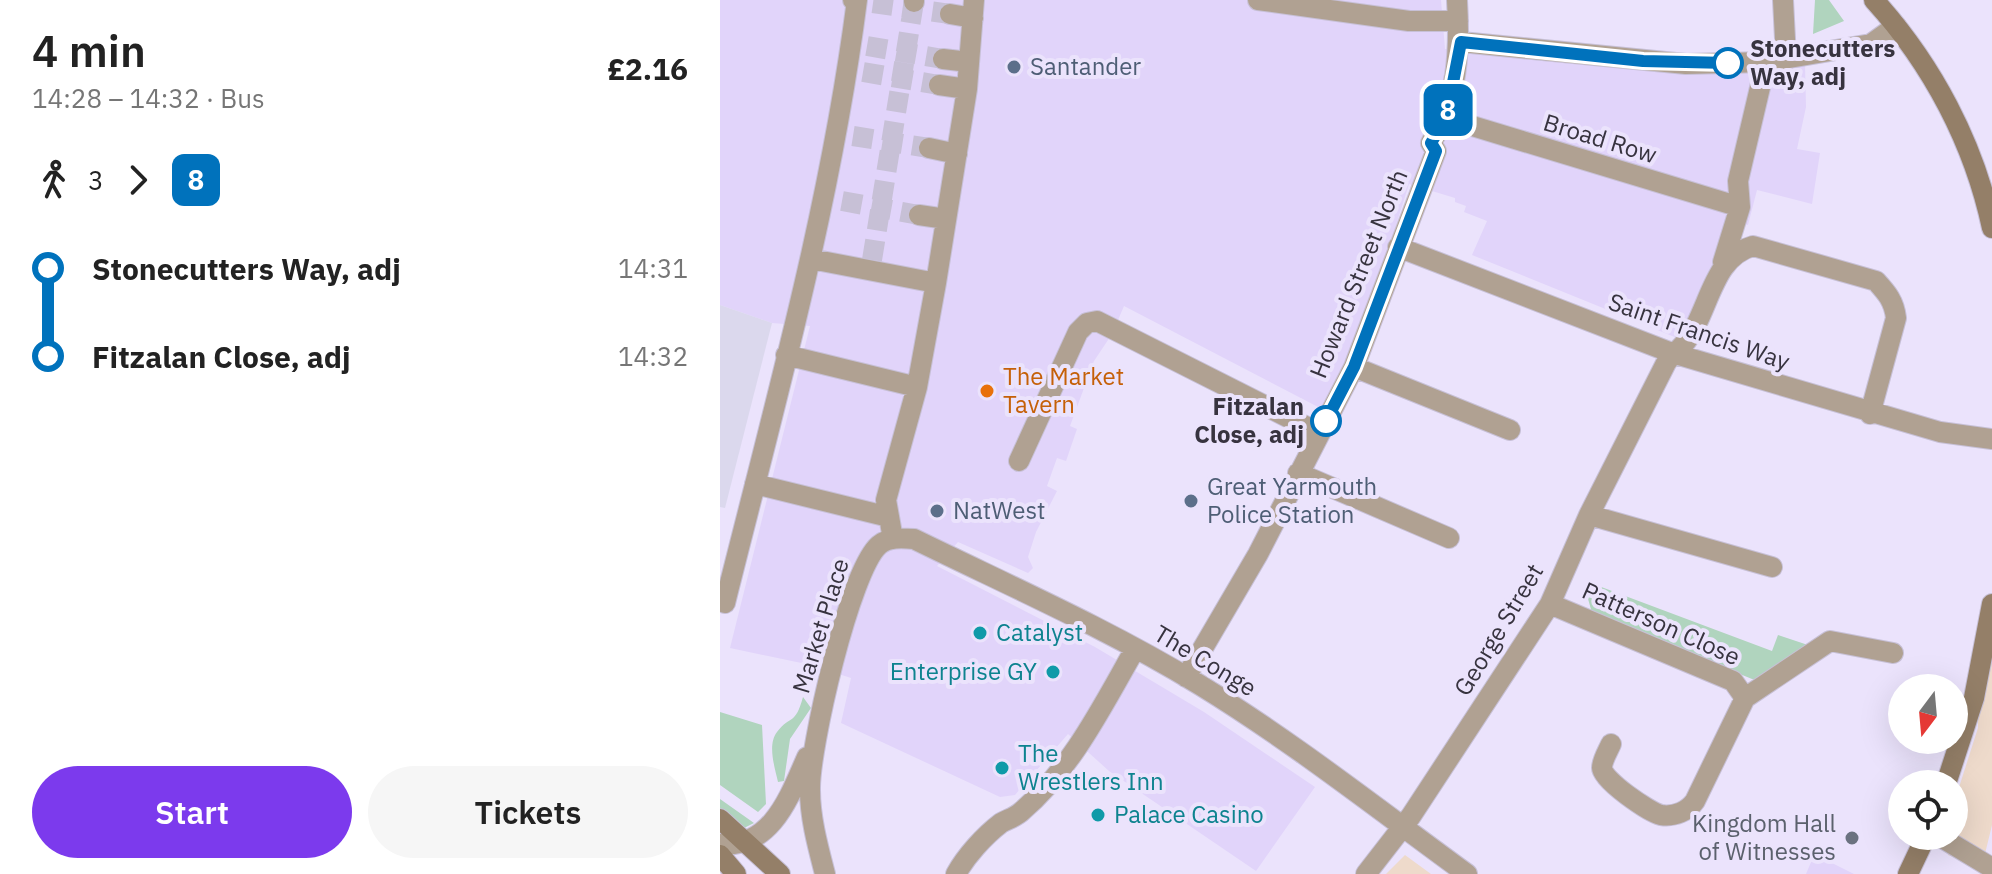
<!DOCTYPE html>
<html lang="en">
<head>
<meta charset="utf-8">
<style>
	body { margin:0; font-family:"IBM Plex Sans",sans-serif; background:#f6f6f6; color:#222; height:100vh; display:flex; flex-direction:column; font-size:30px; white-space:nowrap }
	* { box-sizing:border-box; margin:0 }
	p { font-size:26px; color:#767676 }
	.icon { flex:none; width:44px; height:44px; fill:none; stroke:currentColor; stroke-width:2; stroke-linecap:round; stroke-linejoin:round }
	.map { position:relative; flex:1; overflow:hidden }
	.side { display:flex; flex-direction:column; background:#fff; width:720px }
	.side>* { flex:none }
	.badge { padding:0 16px; border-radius:12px; font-size:28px; line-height:52px }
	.needle { width:52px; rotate:196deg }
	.fabs { position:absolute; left:1168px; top:674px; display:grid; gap:16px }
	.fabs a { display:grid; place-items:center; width:80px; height:80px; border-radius:50%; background:#fff; box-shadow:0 8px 32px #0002; font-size:40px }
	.map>.badge { position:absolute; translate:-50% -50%; box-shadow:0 0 0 4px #fff }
	.legs { display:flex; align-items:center; gap:12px; height:88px; padding:0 32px; font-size:26px }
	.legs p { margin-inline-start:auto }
	.summary { display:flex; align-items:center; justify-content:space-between; height:136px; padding:0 32px }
	h1 { font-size:44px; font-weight:600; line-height:60px }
	.cta { display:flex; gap:16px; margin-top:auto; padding:16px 32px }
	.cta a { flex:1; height:92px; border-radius:48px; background:#7c3aed; color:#fff; font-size:32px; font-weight:600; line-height:92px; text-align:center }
	.cta a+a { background:#f6f6f6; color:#222 }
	ul { padding:0 32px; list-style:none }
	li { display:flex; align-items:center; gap:28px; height:88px; font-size:30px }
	li i { display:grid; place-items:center; width:12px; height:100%; margin:0 10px; background:currentColor }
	li i::after { content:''; width:20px; height:20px; margin:-10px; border:6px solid; border-radius:50%; background:#fff }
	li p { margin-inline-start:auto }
	li:first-child i { background:linear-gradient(#0000 50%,currentColor 0) }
	li:last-child i { background:linear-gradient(currentColor 50%,#0000 0) }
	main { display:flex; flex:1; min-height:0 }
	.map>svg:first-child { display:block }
	.built { fill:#e1d4fa }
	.industrial { fill:#eedacb }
	.education { fill:#dbd8ed }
	.green { fill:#b0d4be }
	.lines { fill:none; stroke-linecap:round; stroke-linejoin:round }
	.street-tunnel { stroke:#c7c0d6; stroke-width:20; stroke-dasharray:20 10; stroke-linecap:butt }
	.street-casing { stroke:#c7c0d6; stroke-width:22 }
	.secondary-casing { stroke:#c7c0d6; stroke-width:22 }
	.street { stroke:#b0a192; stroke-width:20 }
	.secondary { stroke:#947f68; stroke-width:20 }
	.line-1-casing { stroke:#fff; stroke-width:18 }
	.line-1 { stroke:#0072bc; stroke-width:12 }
	.stop-1-dot { fill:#fff; stroke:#0072bc; stroke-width:4 }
	.service-dot { fill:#5c6f8a; stroke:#ebe3fc; stroke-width:3 }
	.food-dot { fill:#e8710a; stroke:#ebe3fc; stroke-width:3 }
	.culture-dot { fill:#0f9aa8; stroke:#ebe3fc; stroke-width:3 }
	.worship-dot { fill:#6b7280; stroke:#ebe3fc; stroke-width:3 }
	.labels { text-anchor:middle; stroke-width:8; stroke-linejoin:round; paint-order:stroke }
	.stop-label { font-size:24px; font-weight:bold; fill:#37333f; stroke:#ebe3fc; text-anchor:start }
	.service-label { font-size:24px; fill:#4e5e75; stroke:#ebe3fc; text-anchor:start }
	.street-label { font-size:24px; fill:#37333f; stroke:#ebe3fc }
	.food-label { font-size:24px; fill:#c56008; stroke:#ebe3fc; text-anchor:start }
	.culture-label { font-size:24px; fill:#0d838f; stroke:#ebe3fc; text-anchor:start }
	.worship-label { font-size:24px; fill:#5b616d; stroke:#ebe3fc; text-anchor:end }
</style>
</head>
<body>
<main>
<section class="side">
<div class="summary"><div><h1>4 min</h1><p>14:28 – 14:32 · Bus</p></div><b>£2.16</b></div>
<div class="legs"><svg class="icon" aria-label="walk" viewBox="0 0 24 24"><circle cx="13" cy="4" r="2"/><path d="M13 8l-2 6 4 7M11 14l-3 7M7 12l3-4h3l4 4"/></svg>3<svg class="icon" aria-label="forward" viewBox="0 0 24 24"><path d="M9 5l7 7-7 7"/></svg><b class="badge" style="background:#0072bc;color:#fff">8</b></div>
<ul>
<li><i style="color:#0072bc"></i><b>Stonecutters Way, adj</b><p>14:31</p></li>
<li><i style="color:#0072bc"></i><b>Fitzalan Close, adj</b><p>14:32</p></li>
</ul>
<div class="cta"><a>Start</a><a>Tickets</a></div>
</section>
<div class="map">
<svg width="1272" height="874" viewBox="0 0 1272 874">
	<rect width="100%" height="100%" fill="#ebe3fc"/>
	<!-- built -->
	<path class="built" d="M0 0H721L725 49 1085 64 1086 107 1077 149 1100 153 1092 204 1037 190 1028 225 1009 220 1002 245 962 340 752 255 767 221 744 212 746 206 735 202V198L689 184 661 273 607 408H600L404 306 392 334 374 361 350 426 357 429 346 461 337 458 327 486 337 491 316 532 308 557 313 568 308 573 238 542 217 566 375 647 484 712 595 787 536 871 389 771 348 734 295 795 280 797 121 723 131 678 91 665 10 648 90 326 52 323 0 305Z
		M1094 855 1098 856 1134 874H1086Z"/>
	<!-- industrial -->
	<path class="industrial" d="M1272 629V825L1264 858 1272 872 1228 855 1227 836H1234V803L1258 728V702Z
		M685 855 711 874H666Z"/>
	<!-- education -->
	<path class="education" d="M0 305 52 323 5 508 0 507Z"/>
	<!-- green -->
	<path class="green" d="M1095 0H1109L1124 21 1093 34Z
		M868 582 1052 651 1058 635 1088 645 1040 679H1032L872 613 865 588Z
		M83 697 91 708 70 739 64 781 58 782C55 768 47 745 57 732 71 714 75 726 83 697Z
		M0 712 42 725 46 804 38 812 0 785Z
		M0 799 34 823 20 830 0 816Z"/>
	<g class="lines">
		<!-- street-tunnel -->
		<path class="street-tunnel" d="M153 3 230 14
			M147 46 223 59
			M143 72 219 85
			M133 136 209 148
			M122 201 199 215
			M152 260 194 2"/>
		<!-- street casing -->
		<g class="street-casing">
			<path id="street" d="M538 0 689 21H738
				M1063 0 1066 58
				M194 2V0
				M230 14 253 18
				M741 42 966 64 1046 62 1151 44 1176 26
				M223 59 249 62
				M219 85 247 89
				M726 118 1020 207
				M209 148 237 154
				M199 215 226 219
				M678 247 952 353 1220 432 1272 439
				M91 259 216 283
				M1003 262 1020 207 1018 181 1046 62
				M66 355 197 387
				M634 367 790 430
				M299 461 358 332 367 323 377 321 599 433
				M578 473 729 538
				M35 484 169 517
				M869 515 1052 567
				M173 539 166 500 197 387 216 283 247 89 254 0
				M0 601 5 603C55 403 111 204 137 0H133
				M830 604 1013 681 1025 698 975 801C968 811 955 817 941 815 929 812 882 780 882 768 882 760 888 751 891 744
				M466 677 538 554 634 367 716 151 711 143C738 98 740 51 737 0
				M1025 698 1110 641 1173 653
				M1219 836 1272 868
				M0 844C52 849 70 795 87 757
				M105 874C98 847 90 818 90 790 89 749 130 570 159 545 168 537 182 538 194 539 290 586 388 629 480 685 573 742 659 810 747 874
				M236 874C246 856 264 836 281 823 288 819 296 817 302 811 352 768 383 705 415 649
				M646 874 691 816 830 604 869 515 946 363C951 355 957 352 963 345 990 314 990 258 1033 246L1156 281C1167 293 1174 301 1176 318L1150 414"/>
		</g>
		<!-- secondary casing -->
		<g class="secondary-casing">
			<path id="secondary" d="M1154 0C1212 64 1254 143 1272 228
				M1226 784 1254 698 1272 604
				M0 819 60 874
				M0 855 16 874
				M1188 874 1206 836"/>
		</g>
		<!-- street -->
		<use href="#street" class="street"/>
		<!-- secondary -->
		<use href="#secondary" class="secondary"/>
	</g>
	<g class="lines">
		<!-- line-1 casing -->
		<g class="line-1-casing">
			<path id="line-1" d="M606 421 634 367 716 151 711 143 726 118 741 42 923 61 1008 63"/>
		</g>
		<!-- line-1 -->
		<use href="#line-1" class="line-1"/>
	</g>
	<!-- markers -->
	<g class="stop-1-dot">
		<circle cx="1008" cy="63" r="14"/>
		<circle cx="606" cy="421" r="14"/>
	</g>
	<g class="service-dot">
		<circle cx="294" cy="67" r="8"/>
		<circle cx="471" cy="501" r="8"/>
		<circle cx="217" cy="511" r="8"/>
	</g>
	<circle class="food-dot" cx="267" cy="391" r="8"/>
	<g class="culture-dot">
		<circle cx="260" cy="633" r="8"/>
		<circle cx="333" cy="672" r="8"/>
		<circle cx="282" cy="768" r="8"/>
		<circle cx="378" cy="815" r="8"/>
	</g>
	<circle class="worship-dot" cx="1132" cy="838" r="8"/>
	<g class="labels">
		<!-- stop labels -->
		<g class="stop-label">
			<text x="1030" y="57">Stonecutters<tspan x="1030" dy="28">Way, adj</tspan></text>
			<text x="584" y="415" text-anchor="end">Fitzalan<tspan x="584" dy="28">Close, adj</tspan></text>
		</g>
		<!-- service labels -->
		<g class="service-label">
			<text x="310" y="75">Santander</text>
			<text x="487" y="495">Great Yarmouth<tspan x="487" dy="28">Police Station</tspan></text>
			<text x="233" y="519">NatWest</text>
		</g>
		<!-- street labels -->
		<g class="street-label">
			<text transform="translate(880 139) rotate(17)" y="8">Broad Row</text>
			<text transform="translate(639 274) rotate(-68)" y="8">Howard Street North</text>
			<text transform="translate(979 332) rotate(19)" y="8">Saint Francis Way</text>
			<text transform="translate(941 624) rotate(24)" y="8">Patterson Close</text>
			<text transform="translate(101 626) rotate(-73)" y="8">Market Place</text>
			<text transform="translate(779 630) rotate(-59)" y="8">George Street</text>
			<text transform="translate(485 661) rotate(31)" y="8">The Conge</text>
		</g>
		<!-- food labels -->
		<g class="food-label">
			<text x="283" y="385">The Market<tspan x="283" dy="28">Tavern</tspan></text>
		</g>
		<!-- culture labels -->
		<g class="culture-label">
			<text x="276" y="641">Catalyst</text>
			<text x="317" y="680" text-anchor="end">Enterprise GY</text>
			<text x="298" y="762">The<tspan x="298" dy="28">Wrestlers Inn</tspan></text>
			<text x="394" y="823">Palace Casino</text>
		</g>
		<!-- worship labels -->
		<g class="worship-label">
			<text x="1116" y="832">Kingdom Hall<tspan x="1116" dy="28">of Witnesses</tspan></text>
		</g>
	</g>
</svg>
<div class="fabs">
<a><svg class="needle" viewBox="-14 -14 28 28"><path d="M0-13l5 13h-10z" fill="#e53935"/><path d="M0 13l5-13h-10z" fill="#767676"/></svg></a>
<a><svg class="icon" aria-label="locate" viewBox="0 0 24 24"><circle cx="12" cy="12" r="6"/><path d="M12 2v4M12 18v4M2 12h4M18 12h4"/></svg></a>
</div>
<b class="badge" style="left:728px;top:110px;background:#0072bc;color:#fff">8</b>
</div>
</main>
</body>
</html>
